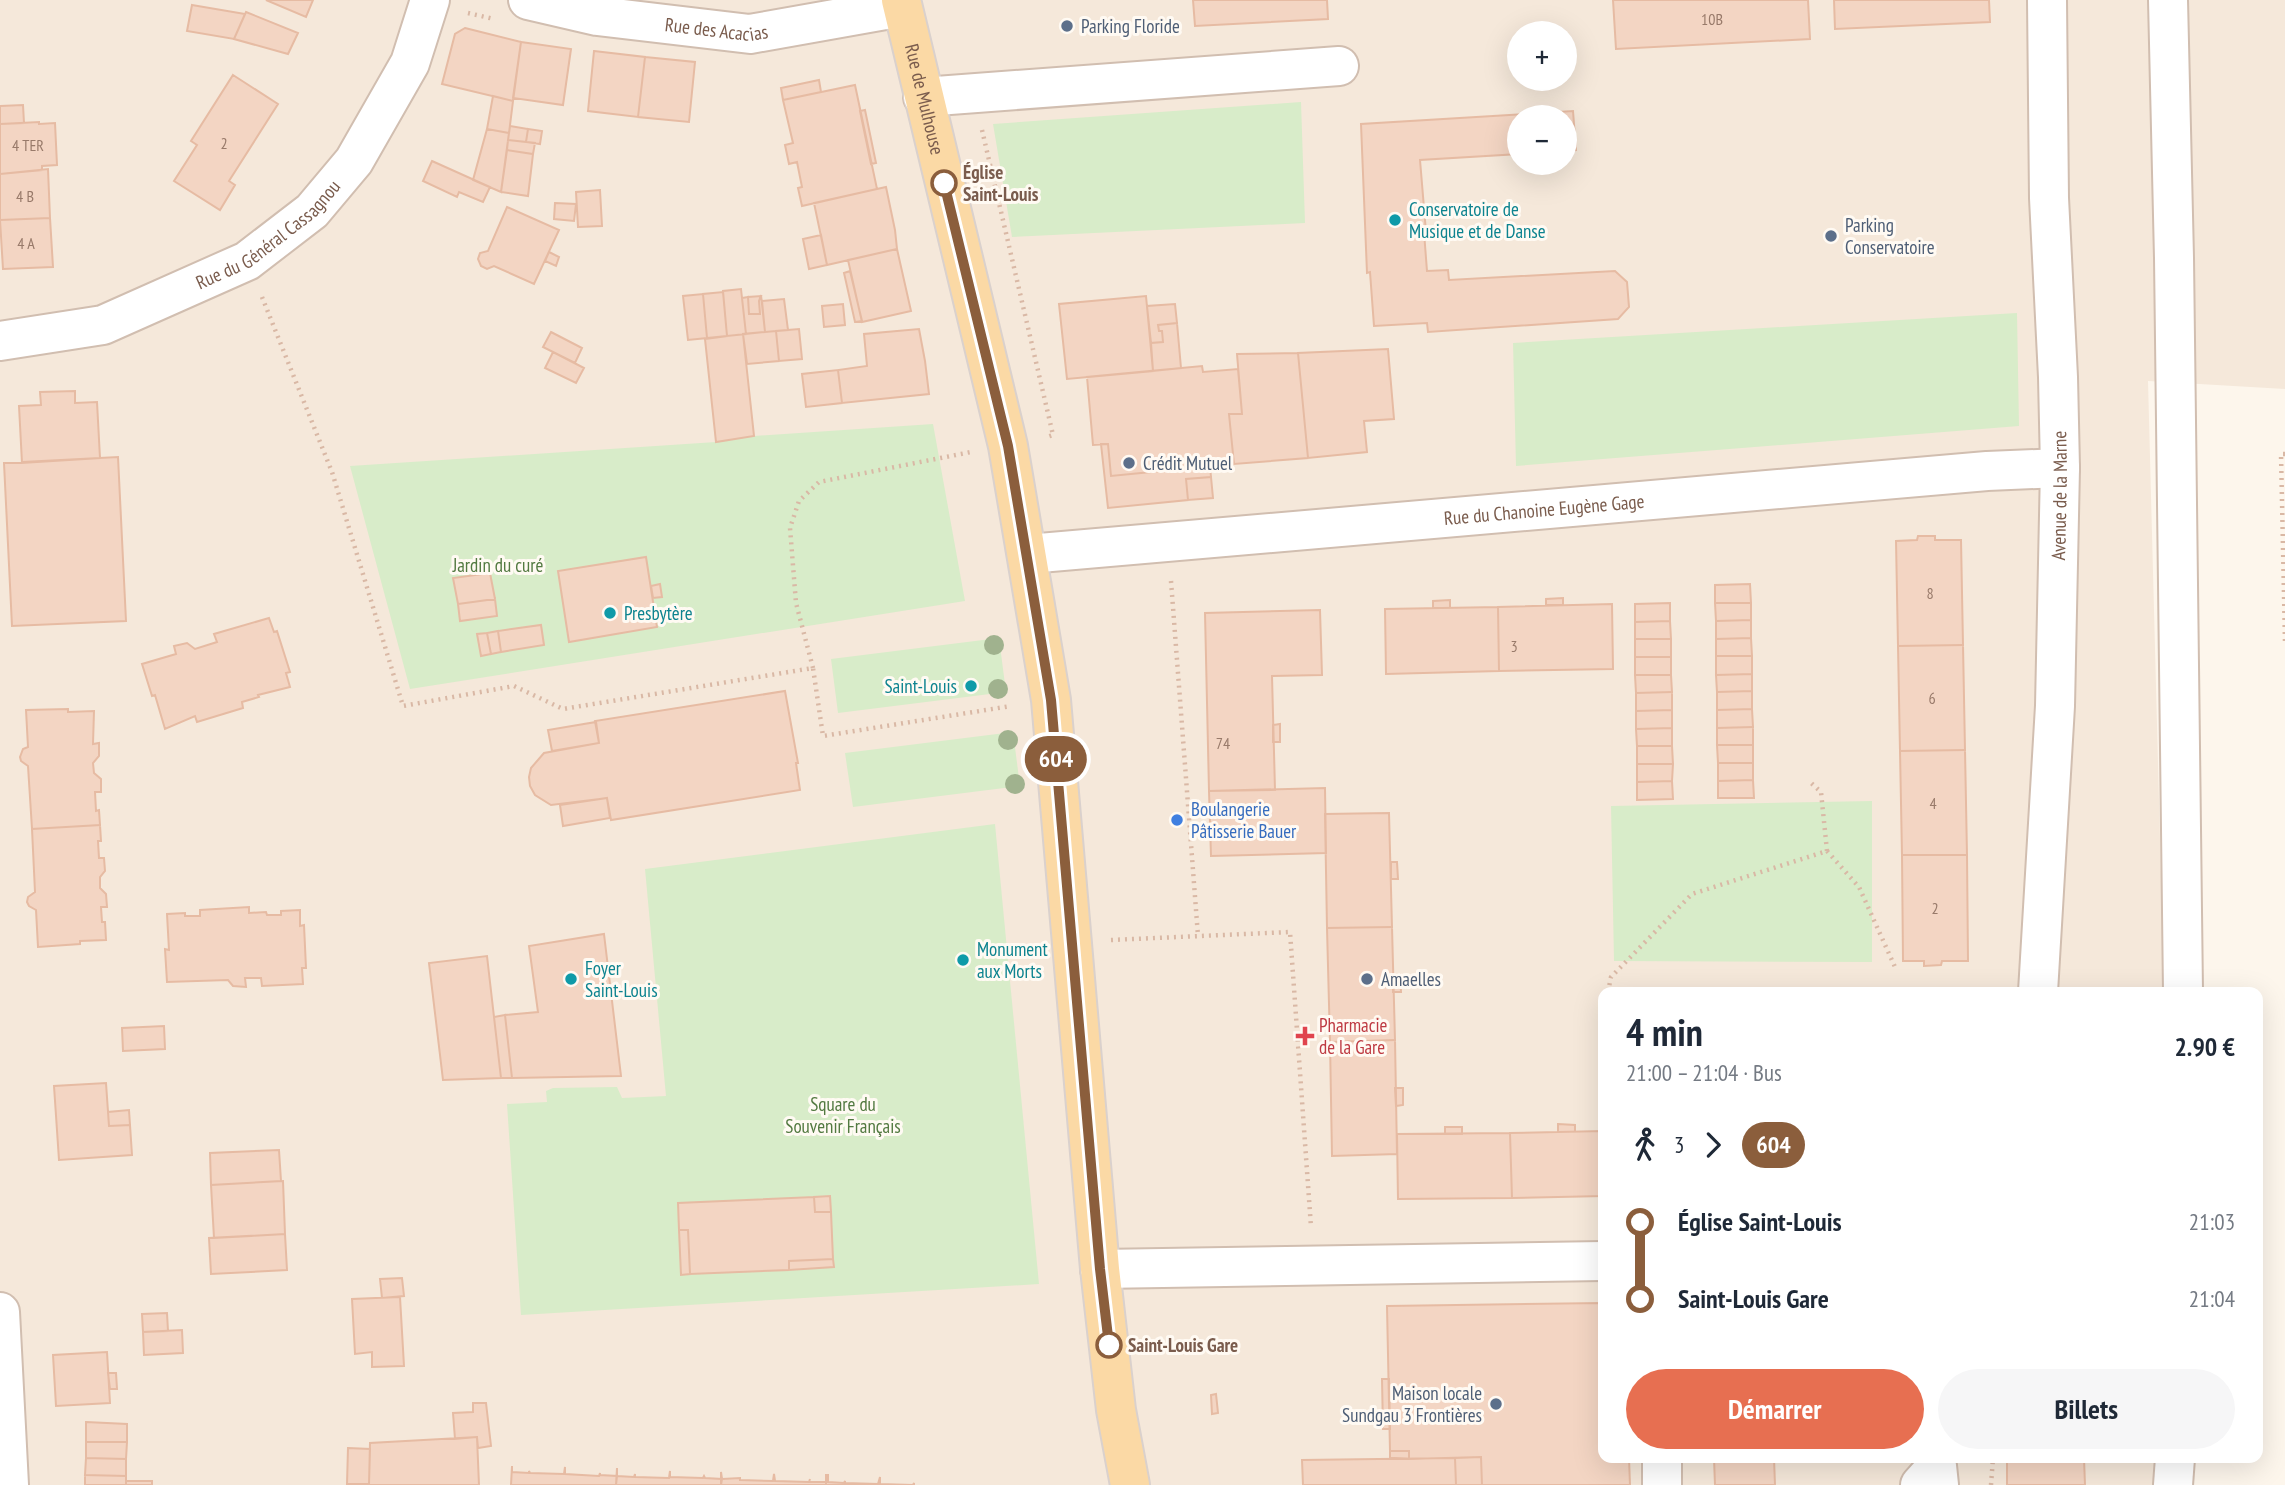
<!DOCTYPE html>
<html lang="fr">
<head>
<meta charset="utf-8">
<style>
	body { margin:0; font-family:"PT Sans Narrow",sans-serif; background:#f6f6f7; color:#1f2937; height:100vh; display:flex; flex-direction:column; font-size:26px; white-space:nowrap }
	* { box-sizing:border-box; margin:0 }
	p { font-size:23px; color:#747a83 }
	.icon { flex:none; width:38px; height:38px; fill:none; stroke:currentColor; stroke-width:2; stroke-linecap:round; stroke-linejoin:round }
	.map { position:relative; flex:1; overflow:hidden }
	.drawer { position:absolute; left:1598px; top:987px; width:665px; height:476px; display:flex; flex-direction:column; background:#fff; border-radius:14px; box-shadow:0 7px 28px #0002 }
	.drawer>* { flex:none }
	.badge { padding:0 14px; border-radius:23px; font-size:24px; line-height:46px }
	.buttons { position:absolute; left:1507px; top:21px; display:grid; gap:14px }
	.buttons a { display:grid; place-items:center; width:70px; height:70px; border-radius:50%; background:#fff; box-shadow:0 7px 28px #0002; font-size:35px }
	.map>.badge { position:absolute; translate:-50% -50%; box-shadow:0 0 0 4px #fff }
	.legs { display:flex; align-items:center; gap:10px; height:77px; padding:0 28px; font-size:23px }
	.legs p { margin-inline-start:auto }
	.overview { display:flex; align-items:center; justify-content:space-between; height:119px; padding:0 28px }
	h1 { font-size:38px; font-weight:700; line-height:52px }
	.action { display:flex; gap:14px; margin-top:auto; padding:14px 28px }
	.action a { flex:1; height:80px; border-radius:42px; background:#e76f51; color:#fff; font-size:28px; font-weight:700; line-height:80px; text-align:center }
	.action a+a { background:#f6f6f7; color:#1f2937 }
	ul { padding:0 28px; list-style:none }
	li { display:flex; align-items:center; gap:24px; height:77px; font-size:26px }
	li i { display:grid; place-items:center; width:10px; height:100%; margin:0 9px; background:currentColor }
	li i::after { content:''; width:18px; height:18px; margin:-9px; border:5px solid; border-radius:50%; background:#fff }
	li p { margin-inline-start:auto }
	li:first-child i { background:linear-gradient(#0000 50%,currentColor 0) }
	li:last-child i { background:linear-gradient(currentColor 50%,#0000 0) }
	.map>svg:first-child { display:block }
	.residential { fill:#f5e8da; fill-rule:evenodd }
	.green { fill:#d8ecc9 }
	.building { fill:#f3d5c3; stroke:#e6bba3; stroke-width:2 }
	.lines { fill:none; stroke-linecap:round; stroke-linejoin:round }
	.minor-casing { stroke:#d1beb0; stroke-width:42 }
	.major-casing { stroke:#dad1cd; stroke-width:42 }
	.path { stroke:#d9b8a5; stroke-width:4.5; stroke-dasharray:2 5; stroke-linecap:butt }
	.minor { stroke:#fff; stroke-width:38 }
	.major { stroke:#fbd9a5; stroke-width:38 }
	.tree { fill:#a0b28e }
	.line-1-casing { stroke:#fff; stroke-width:16 }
	.line-1 { stroke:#8b5e3c; stroke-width:10 }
	.service-dot { fill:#5c6f8a; stroke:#fffaf3; stroke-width:2.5 }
	.stop-1-dot { fill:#fff; stroke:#8b5e3c; stroke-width:3.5 }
	.culture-dot { fill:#0f9aa8; stroke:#fffaf3; stroke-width:2.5 }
	.shop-dot { fill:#3f7fe0; stroke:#fffaf3; stroke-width:2.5 }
	.health-dot { fill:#e0444e; stroke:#fffaf3; stroke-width:2.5 }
	.labels { text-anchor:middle; stroke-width:6; stroke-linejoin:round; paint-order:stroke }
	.number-label { font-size:16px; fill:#987a6a }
	.street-label { font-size:19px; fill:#7a5c4d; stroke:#fffaf3 }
	.service-label { font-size:19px; fill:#4e5e75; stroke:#fffaf3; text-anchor:start }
	.stop-label { font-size:19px; font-weight:bold; fill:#7a5c4d; stroke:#fffaf3; text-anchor:start }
	.culture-label { font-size:19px; fill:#0d838f; stroke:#fffaf3; text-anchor:start }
	.park-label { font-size:19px; fill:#537a41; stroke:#fffaf3 }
	.shop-label { font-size:19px; fill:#366cbe; stroke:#fffaf3; text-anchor:start }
	.health-label { font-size:19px; fill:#be3a42; stroke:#fffaf3; text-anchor:start }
</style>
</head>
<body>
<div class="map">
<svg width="2285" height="1485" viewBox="0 0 2285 1485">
	<rect width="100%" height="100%" fill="#fdf6ec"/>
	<!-- residential -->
	<path class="residential" d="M0 0H2285V389L2148 381 2164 992H1603V1458H2176L2177 1485H0ZM1519 33H1564V79H1519ZM1519 117H1564V163H1519Z"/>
	<!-- green -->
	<path class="green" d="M1301 102 1305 223 1012 237 993 124Z
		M2017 313 2019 426 1516 466 1513 343Z
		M933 424 965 601 410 689 350 466 716 442 754 436Z
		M999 638 1006 692 838 713 831 659Z
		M1013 732 1020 786 853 807 845 753Z
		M1872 801V962L1614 961 1611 806Z
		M995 824 1039 1284 521 1315 507 1104 547 1102 546 1091 553 1088 617 1087 622 1098 666 1096 645 869Z"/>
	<!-- building -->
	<path class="building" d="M266 0H313L306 17Z
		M1193 0H1327L1328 19 1195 26Z
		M1613 0H1808L1810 39 1616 49Z
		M1834 0H1989L1990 22 1835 29Z
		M192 5 245 14 234 39 187 31Z
		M246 12 298 33 288 54 234 39Z
		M465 28 521 42 513 101 442 84 455 34Z
		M521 42 571 49 563 105 513 98Z
		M594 51 645 57 638 117 588 111Z
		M645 57 695 62 689 122 638 117Z
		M233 75 278 104 229 181 235 185 220 210 174 181 197 145 191 141Z
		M819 80 821 92 783 100 781 88Z
		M855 85 877 189 802 206 798 188 802 187 797 162 789 164 785 145 793 143 783 100Z
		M493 96 513 101 509 133 487 129Z
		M23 105 24 123 0 124V106Z
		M865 110 876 163 871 164 860 111Z
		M1573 111 1576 150 1564 151V117H1519V154L1420 160 1426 232H1424L1427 271 1448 270 1449 280 1615 271 1627 282 1629 307 1618 319 1428 332 1427 323 1374 326 1370 272 1367 273 1361 124Z
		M39 122V124L55 123 57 165 42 166V170L0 174V124Z
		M510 126 528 129 526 142 508 140Z
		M487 129 509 133 501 192 473 180Z
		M528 129 542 131 540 144 526 142Z
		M508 140 535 143 533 154 507 150Z
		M507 150 533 154 528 196 501 192Z
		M432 161 490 187 483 202 459 192 457 197 423 181Z
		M48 169 50 218 0 220V174Z
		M886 187 895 230 897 249 827 265 814 203Z
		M600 190 602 226 578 227 576 192Z
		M555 203 576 204 574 221 554 219Z
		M507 207 559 230 534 284 494 266 487 269 481 266 478 259 480 253 488 251Z
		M50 218 53 267 3 269 0 220Z
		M821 235 827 265 809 269 803 239Z
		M897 249 911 311 862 322 848 260Z
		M549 252 559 257 556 266 545 261Z
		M850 271 862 321 855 322 844 273Z
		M741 289 746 334 727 336 723 291Z
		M723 292 727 336 707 338 703 294Z
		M703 294 707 338 688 340 683 296Z
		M761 295 765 332 746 334 742 298 748 297 749 314H760L759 301Z
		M761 296 759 301 760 314H749L748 297Z
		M1146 296 1153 371 1067 379 1059 304Z
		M784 299 788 330 765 332 762 301Z
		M843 304 845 325 824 327 822 306Z
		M1175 304 1177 323 1158 325 1159 331H1162L1163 342 1151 343 1147 306Z
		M1177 323 1181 368 1153 371 1151 343 1163 342 1162 331H1159L1158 325Z
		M799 329 802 359 779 361 776 331Z
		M919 329 925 361 929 394 842 403 838 370 867 366 864 334Z
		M776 331 779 361 747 364 743 334Z
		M551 332 582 348 575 363 543 347Z
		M743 334 754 436 716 442 705 339Z
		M1388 349 1394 419 1364 421 1367 452 1308 458 1298 353Z
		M553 352 584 368 576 383 545 368Z
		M1298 353 1308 458 1234 464 1229 414H1242L1237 354Z
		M1202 366 1203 372 1238 369 1242 414H1229L1234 464 1111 476 1108 444 1093 445 1087 377Z
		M838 370 842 403 806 407 802 374Z
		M75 391V403L97 402 100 458 22 463 19 406 41 405 40 392Z
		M1101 444H1108L1111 476 1210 466 1211 477 1186 479 1188 500 1108 508Z
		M118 457 126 621 12 626 4 463Z
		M1211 477 1213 498 1188 500 1186 479Z
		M1918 536H1935V540H1961L1963 645 1898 646 1896 541 1917 540Z
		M646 557 657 627 569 642 558 571Z
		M490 573 495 599 458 604 453 578Z
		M660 584 662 597 653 598 651 586Z
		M1750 584 1751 603H1715V585Z
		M1563 598V605H1546V599Z
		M495 599 497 616 460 621 458 604Z
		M1450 600V608H1433V601Z
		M1670 603V621L1635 622V604Z
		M1715 603H1751V620L1716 621Z
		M1612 604 1613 669 1499 671 1498 607Z
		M1498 607 1499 671 1386 674 1385 609Z
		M1320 610 1322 675 1272 676 1275 790 1209 791 1205 613Z
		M269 618 274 632 277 631 290 672 286 673 290 687 258 695 259 697 242 702 243 708 197 722 195 716 165 729 155 695 152 696 142 664 176 654 174 646 187 643 195 649 217 642 214 634Z
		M1751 620V638L1716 639V621Z
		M1670 621 1671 639H1635V622Z
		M541 625 544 645 501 652 498 631Z
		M498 631 501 652 491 654 487 633Z
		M487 633 491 654 481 656 477 634Z
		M1751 638 1752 656H1716V639Z
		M1635 639H1671V657H1635Z
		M1963 645 1965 750 1900 751 1898 646Z
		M1716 656H1752V674L1716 675Z
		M1635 657H1671V675H1635Z
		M1752 674V691L1717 692 1716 675Z
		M1635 675H1671L1672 692 1636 693Z
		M785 691 798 763H796L800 790 611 820 607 798 551 805 535 795 530 786 529 777 531 768 544 753 599 743 595 721Z
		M1752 691V709L1717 710V692Z
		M1672 692V710L1636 711V693Z
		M68 709V712L94 711 93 744 99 743V756L93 763 94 773 101 779V792H95L96 811 99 810 100 825 32 829 28 766 21 761 20 757 23 749 28 747 26 710Z
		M1752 709 1753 727 1717 728V710Z
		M1672 710V728L1636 729V711Z
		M596 722 599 743 552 751 548 730Z
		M1280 724V742H1273V725Z
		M1753 727V745H1717V728Z
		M1672 728V746H1637L1636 729Z
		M1717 745H1753V763H1718Z
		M1637 746H1672L1673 764H1637Z
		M1965 750 1967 855H1902L1900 751Z
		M1718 763H1753V780L1718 781Z
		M1637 764H1673L1672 781 1637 782Z
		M1753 780 1754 798H1718V781Z
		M1672 781 1673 799 1637 800V782Z
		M1325 788 1326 853 1211 856 1209 791Z
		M607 798 610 818 563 826 560 805Z
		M1389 813 1392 927 1327 928 1325 814Z
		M100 825 101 841H98L99 858H104L105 871 100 877V888L106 894 107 907H101L102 922H105L106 940 80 941V944L38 947 36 910 29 906 27 902 28 897 35 892 32 829Z
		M1902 855H1967L1968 961H1942L1941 965 1924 966V961H1903Z
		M1391 862H1397L1398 879H1391Z
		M249 907V913L266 912 267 915H281V911L300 910V926L304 925 306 968H302L303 984 262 986 261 978H245L246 987 233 986 228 980 167 982 165 949 169 950 167 914 185 913V916H200V910Z
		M1392 927 1395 1040 1330 1042 1327 928Z
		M604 934 621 1076 512 1078 505 1015 538 1012 529 946Z
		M487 956 501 1078 443 1080 429 963Z
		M1393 974H1400L1401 992H1393Z
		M505 1015 512 1078H501L494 1017Z
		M164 1026 165 1049 123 1051 122 1028Z
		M1395 1040 1397 1154 1332 1156 1330 1042Z
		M106 1083 109 1126 130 1125 132 1155 59 1160 54 1086Z
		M1395 1088H1403V1105L1396 1106Z
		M129 1110 130 1125 109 1126 108 1112Z
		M1558 1124 1575 1125V1132H1558Z
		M1445 1127H1462V1134H1445Z
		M1603 1131V1196L1512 1198 1510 1133Z
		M1510 1133 1512 1198 1398 1199 1397 1134Z
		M279 1150 281 1181 211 1185 210 1153Z
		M283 1181 285 1234 214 1238 211 1185Z
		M830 1196 831 1212H815L814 1197Z
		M814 1197 815 1212H831L833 1259 789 1261V1270L690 1274 688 1230H679L678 1203Z
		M679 1230H688L690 1274 681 1275Z
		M285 1234 287 1270 211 1274 209 1238Z
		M833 1259 834 1267 789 1270V1261Z
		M402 1278 404 1296 382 1298 380 1279Z
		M400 1297 404 1366 372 1367V1352L355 1354 352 1299Z
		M1603 1303V1458H1629L1630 1485H1482L1481 1457 1409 1459V1451H1390L1387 1306Z
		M167 1313 168 1331 143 1332 142 1314Z
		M182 1330 183 1353 144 1355 143 1332Z
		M107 1352 110 1403 56 1406 53 1355Z
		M108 1373H116L117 1389H110Z
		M1382 1379H1389L1390 1429H1383Z
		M1216 1394 1218 1413 1212 1414 1211 1395Z
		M473 1403H486L491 1446 478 1448 477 1437 455 1439 453 1413 473 1412Z
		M86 1422 127 1424V1442H86Z
		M477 1437 479 1485H369L370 1443Z
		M86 1442H127L126 1459 86 1458Z
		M348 1448 370 1449 369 1484H347Z
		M1390 1451H1409V1459L1390 1458Z
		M1481 1457 1482 1485H1456L1455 1458Z
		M86 1458 126 1459V1476L85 1475Z
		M1455 1458 1456 1485H1303L1302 1460Z
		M1714 1458H1774L1775 1485H1715Z
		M2007 1458H2084L2085 1485H2007Z
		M512 1466V1472L529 1473V1471L530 1473 564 1474 565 1467V1474L599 1476 600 1473V1475L617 1476 616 1485H511Z
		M617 1468V1476L634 1477 635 1474V1477L669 1478 670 1471V1477L703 1478 704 1476 705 1478 722 1479 721 1485H616Z
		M721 1472 722 1479 740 1478V1480L773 1481 774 1474 775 1481 809 1482 810 1479 809 1482H826V1485H721Z
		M85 1475 126 1476V1485H85Z
		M826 1475H828V1482L844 1483 845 1481V1483L878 1484 880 1477V1484L913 1485 914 1483V1485H826Z
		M126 1481H152V1485H126Z"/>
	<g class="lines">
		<!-- minor casing -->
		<g class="minor-casing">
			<g id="minor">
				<path id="s1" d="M528 0 597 16 750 34 902 7"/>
				<path d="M2168 0 2174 258 2183 992"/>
				<path d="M923 97 1339 66"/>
				<path id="s2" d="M0 341 103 325 247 261 312 211 354 161 410 63 430 0"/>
				<path id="s3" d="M1028 554 1987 471 2060 468"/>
				<path id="s4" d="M2038 992 2055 706 2060 468 2058 377 2049 198 2047 0"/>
				<path d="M1100 1269 1603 1261"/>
				<path d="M0 1312 9 1485"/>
				<path d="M1662 1458V1485"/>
				<path d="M1920 1485 1937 1466 1939 1485"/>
				<path d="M2173 1485 2175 1458"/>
			</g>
		</g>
		<!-- major casing -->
		<g class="major-casing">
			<g id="major">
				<path id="s5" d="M901 0 1008 446 1051 700 1100 1269 1116 1410 1130 1485"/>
			</g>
		</g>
		<!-- path -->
		<path class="path" d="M468 13 494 19
			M982 130 1053 435 1047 437
			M262 297 332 472 403 706 514 686 563 709 813 668 823 736 1011 706
			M2285 454H2281L2285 641
			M1171 581 1198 936
			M813 668 796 603 790 528 799 501 819 482 971 452
			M1827 851 1859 887 1895 967
			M1111 940 1290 932 1311 1227
			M1608 992 1611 977 1692 894 1827 851 1821 792 1810 782
			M1991 1485 1993 1458"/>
		<!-- minor -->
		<use href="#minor" class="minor"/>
		<!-- major -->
		<use href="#major" class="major"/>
	</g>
	<!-- trees -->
	<g class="tree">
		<circle cx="994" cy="645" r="10"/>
		<circle cx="998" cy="689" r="10"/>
		<circle cx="1008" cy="740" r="10"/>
		<circle cx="1015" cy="784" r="10"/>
	</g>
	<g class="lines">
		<!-- line-1 casing -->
		<g class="line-1-casing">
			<path id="line-1" d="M944 183 1008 446 1051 700 1100 1269 1109 1345"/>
		</g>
		<!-- line-1 -->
		<use href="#line-1" class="line-1"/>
	</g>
	<!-- markers -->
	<g class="service-dot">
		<circle cx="1067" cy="26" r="7"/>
		<circle cx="1831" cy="236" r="7"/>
		<circle cx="1129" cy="463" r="7"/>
		<circle cx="1367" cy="979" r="7"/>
		<circle cx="1496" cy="1404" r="7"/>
	</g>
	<g class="stop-1-dot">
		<circle cx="944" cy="183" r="12"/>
		<circle cx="1109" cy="1345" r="12"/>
	</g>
	<g class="culture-dot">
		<circle cx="1395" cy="220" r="7"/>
		<circle cx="610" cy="613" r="7"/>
		<circle cx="971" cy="686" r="7"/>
		<circle cx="963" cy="960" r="7"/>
		<circle cx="571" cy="979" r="7"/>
	</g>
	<circle class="shop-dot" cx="1177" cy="820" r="7"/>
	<path class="health-dot" d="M1301.5 1025.5h7v7h7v7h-7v7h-7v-7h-7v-7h7z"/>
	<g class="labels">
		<!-- number labels -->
		<g class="number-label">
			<text x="1712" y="25">10B</text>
			<text x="224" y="149">2</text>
			<text x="28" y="151">4 TER</text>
			<text x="25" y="202">4 B</text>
			<text x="26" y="249">4 A</text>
			<text x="1930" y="599">8</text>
			<text x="1514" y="652">3</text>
			<text x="1932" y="704">6</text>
			<text x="1223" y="749">74</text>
			<text x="1933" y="809">4</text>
			<text x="1935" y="914">2</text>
		</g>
		<!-- street labels -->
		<g class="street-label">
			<text dy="7" stroke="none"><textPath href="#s1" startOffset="191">Rue des Acacias</textPath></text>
			<text dy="7" stroke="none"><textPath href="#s5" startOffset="102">Rue de Mulhouse</textPath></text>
			<text dy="7" stroke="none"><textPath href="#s2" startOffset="294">Rue du Général Cassagnou</textPath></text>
			<text dy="7" stroke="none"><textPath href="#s4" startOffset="497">Avenue de la Marne</textPath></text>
			<text dy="7" stroke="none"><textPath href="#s3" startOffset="518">Rue du Chanoine Eugène Gage</textPath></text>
		</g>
		<!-- service labels -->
		<g class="service-label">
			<text x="1081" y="33">Parking Floride</text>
			<text x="1845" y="232">Parking<tspan x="1845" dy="22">Conservatoire</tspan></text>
			<text x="1143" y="470">Crédit Mutuel</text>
			<text x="1381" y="986">Amaelles</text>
			<text x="1482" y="1400" text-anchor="end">Maison locale<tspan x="1482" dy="22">Sundgau 3 Frontières</tspan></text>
		</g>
		<!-- stop labels -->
		<g class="stop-label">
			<text x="963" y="179">Église<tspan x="963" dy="22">Saint-Louis</tspan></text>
			<text x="1128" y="1352">Saint-Louis Gare</text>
		</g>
		<!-- culture labels -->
		<g class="culture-label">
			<text x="1409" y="216">Conservatoire de<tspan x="1409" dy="22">Musique et de Danse</tspan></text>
			<text x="624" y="620">Presbytère</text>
			<text x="957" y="693" text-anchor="end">Saint-Louis</text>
			<text x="977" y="956">Monument<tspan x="977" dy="22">aux Morts</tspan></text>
			<text x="585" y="975">Foyer<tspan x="585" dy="22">Saint-Louis</tspan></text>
		</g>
		<!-- park labels -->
		<g class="park-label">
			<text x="498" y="572">Jardin du curé</text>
			<text x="843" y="1111">Square du<tspan x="843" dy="22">Souvenir Français</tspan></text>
		</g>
		<!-- shop labels -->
		<g class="shop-label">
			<text x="1191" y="816">Boulangerie<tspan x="1191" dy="22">Pâtisserie Bauer</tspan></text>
		</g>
		<!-- health labels -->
		<g class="health-label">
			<text x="1319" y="1032">Pharmacie<tspan x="1319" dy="22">de la Gare</tspan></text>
		</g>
	</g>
</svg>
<div class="buttons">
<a>+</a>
<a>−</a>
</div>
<b class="badge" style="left:1056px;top:759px;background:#8b5e3c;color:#fff">604</b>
<section class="drawer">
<div class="overview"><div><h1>4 min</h1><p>21:00 – 21:04 · Bus</p></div><b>2.90 €</b></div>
<div class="legs"><svg class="icon" aria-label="walk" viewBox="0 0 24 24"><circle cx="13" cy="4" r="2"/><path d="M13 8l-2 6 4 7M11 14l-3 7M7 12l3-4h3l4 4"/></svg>3<svg class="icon" aria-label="forward" viewBox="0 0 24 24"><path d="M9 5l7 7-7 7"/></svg><b class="badge" style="background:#8b5e3c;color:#fff">604</b></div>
<ul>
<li><i style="color:#8b5e3c"></i><b>Église Saint-Louis</b><p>21:03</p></li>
<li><i style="color:#8b5e3c"></i><b>Saint-Louis Gare</b><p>21:04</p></li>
</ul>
<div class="action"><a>Démarrer</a><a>Billets</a></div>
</section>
</div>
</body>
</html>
